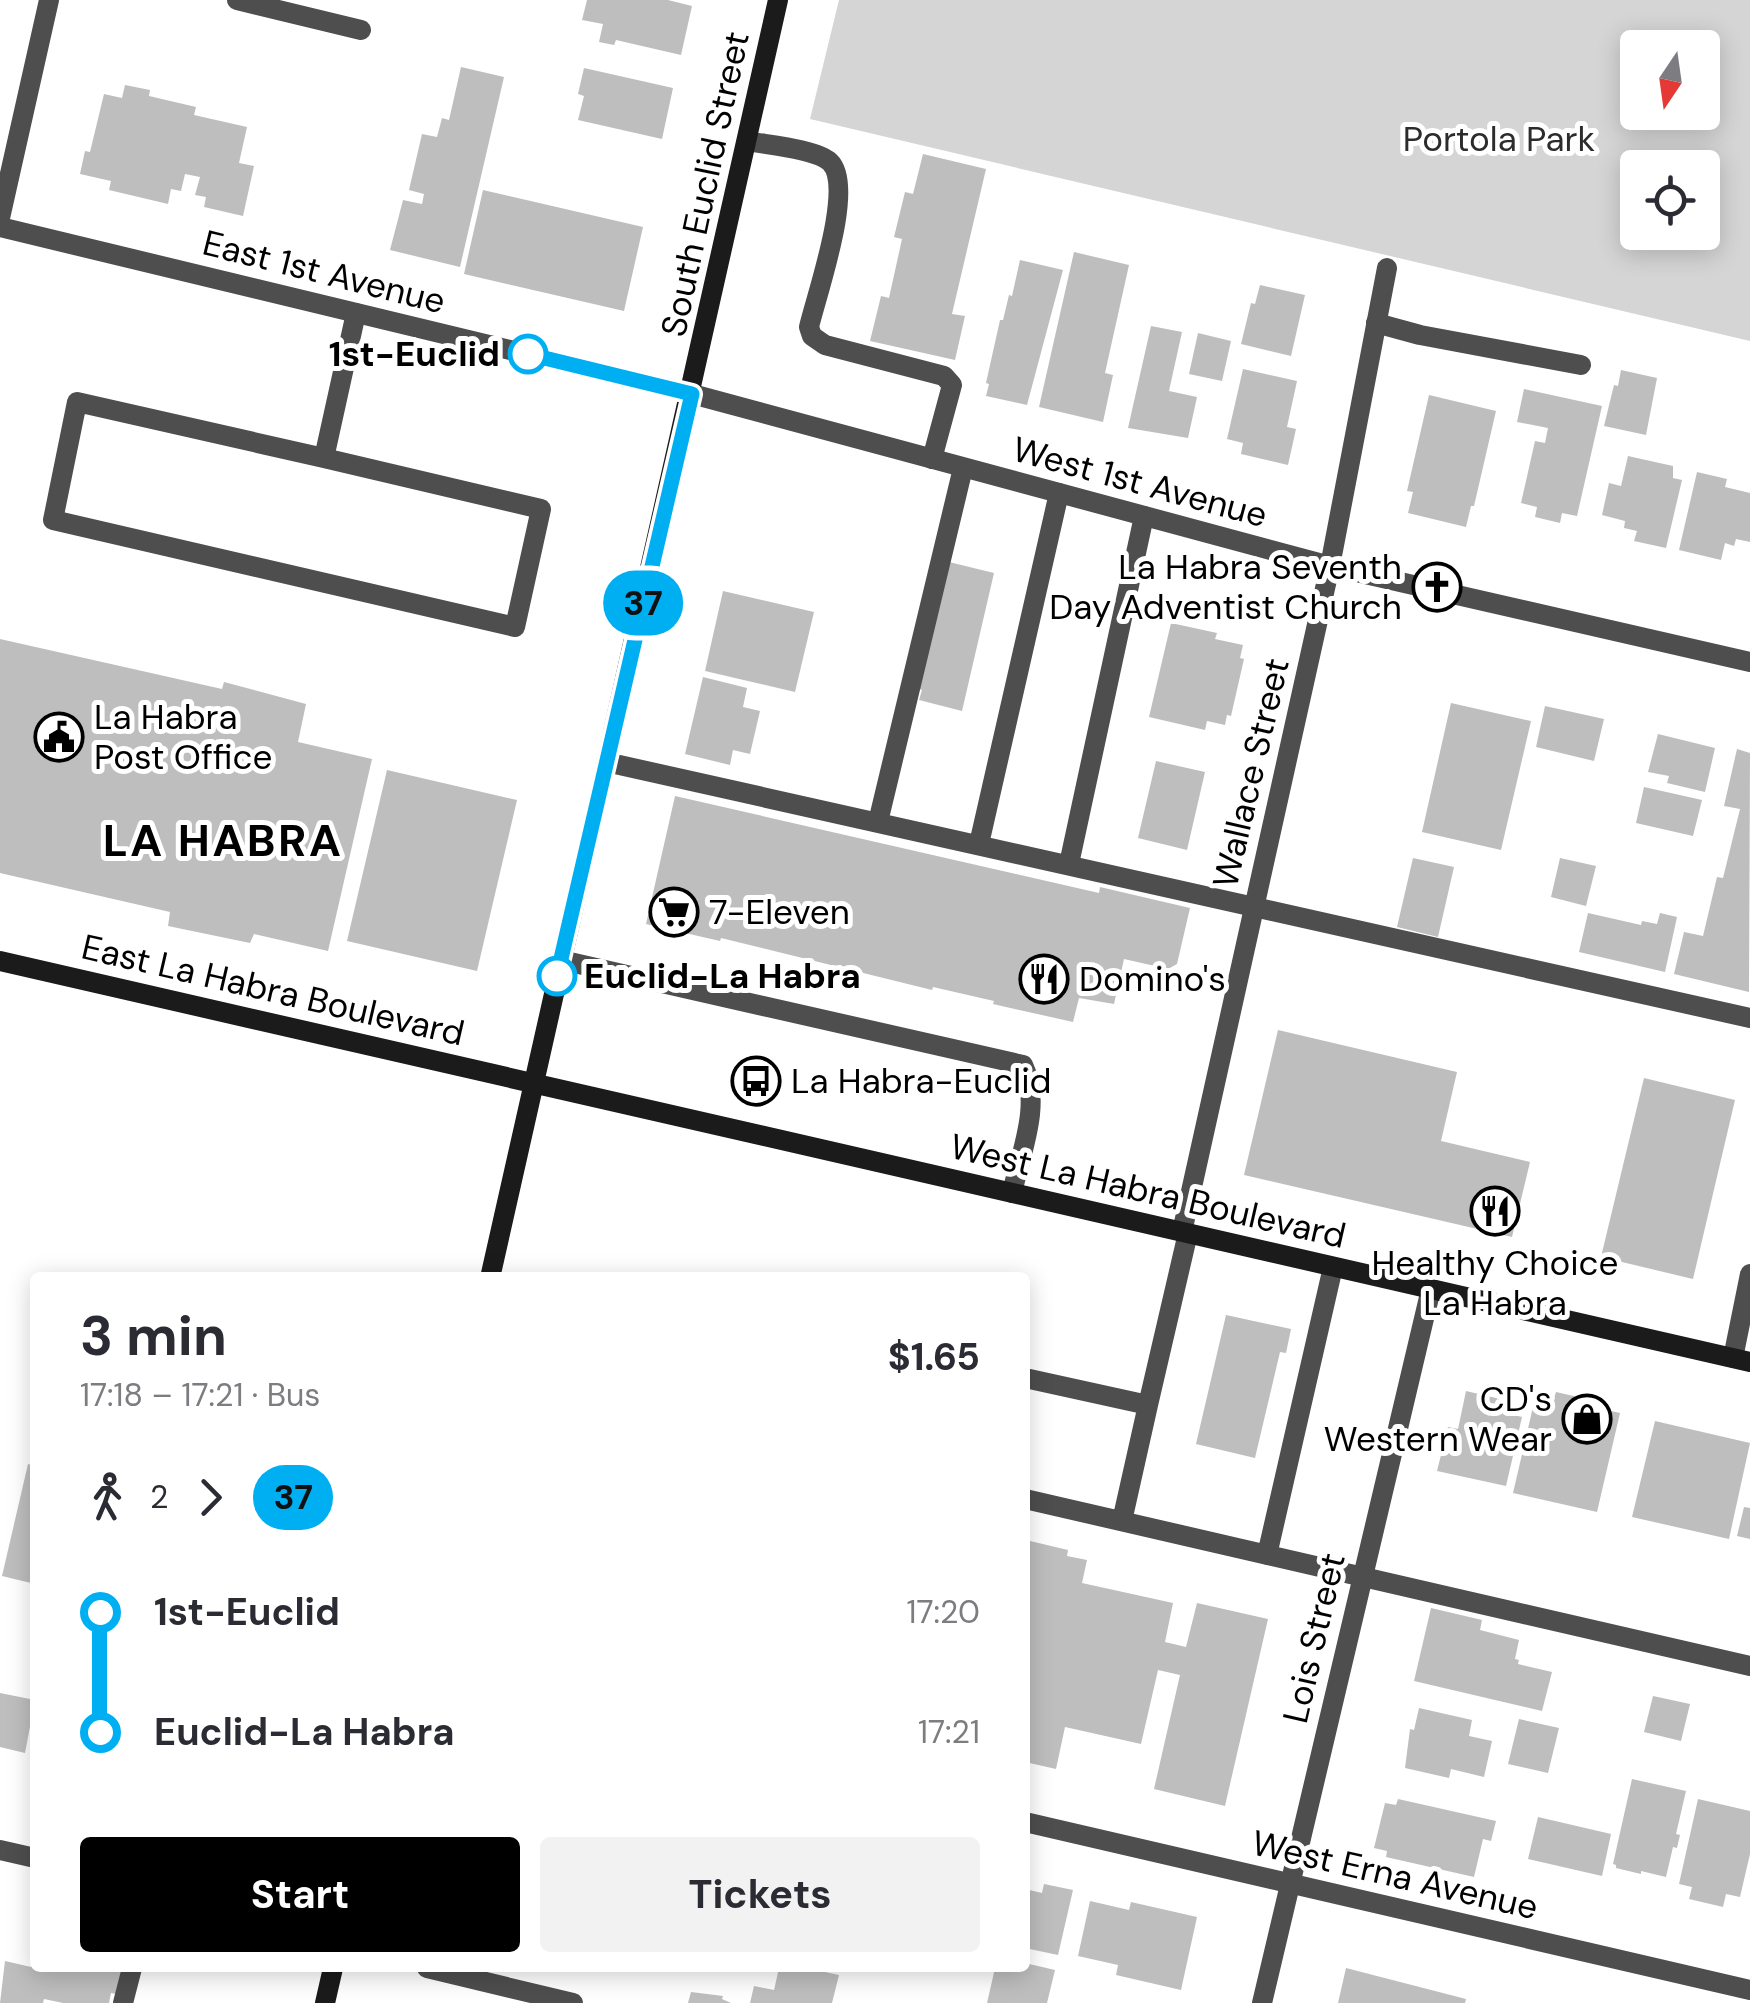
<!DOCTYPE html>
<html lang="en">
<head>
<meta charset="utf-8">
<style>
	body { margin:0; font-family:"DM Sans",sans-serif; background:#f2f2f3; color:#2b2b33; height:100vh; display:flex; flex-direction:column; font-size:38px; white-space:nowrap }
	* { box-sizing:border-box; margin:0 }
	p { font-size:32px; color:#7c7c81 }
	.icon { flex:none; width:55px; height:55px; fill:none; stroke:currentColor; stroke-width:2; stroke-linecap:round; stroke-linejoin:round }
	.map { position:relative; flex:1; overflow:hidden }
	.panel { position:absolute; left:30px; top:1272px; width:1000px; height:700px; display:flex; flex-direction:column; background:#fff; border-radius:10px; box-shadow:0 5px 25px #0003 }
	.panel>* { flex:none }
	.badge { padding:0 20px; border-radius:32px; font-size:35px; line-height:65px }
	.needle { width:65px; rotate:193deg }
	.buttons { position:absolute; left:1620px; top:30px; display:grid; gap:20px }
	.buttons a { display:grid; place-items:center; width:100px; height:100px; border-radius:10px; background:#fff; box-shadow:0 5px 25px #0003; font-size:50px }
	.map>.badge { position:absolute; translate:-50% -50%; box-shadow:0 0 0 5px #fff }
	.legs { display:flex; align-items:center; gap:15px; height:110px; padding:0 50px; font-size:32px }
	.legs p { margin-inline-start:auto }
	.headline { display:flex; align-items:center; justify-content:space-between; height:170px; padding:0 50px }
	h1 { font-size:55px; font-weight:700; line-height:75px }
	.button { display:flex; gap:20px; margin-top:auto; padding:20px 50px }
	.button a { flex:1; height:115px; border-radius:10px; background:#000; color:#fff; font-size:40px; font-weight:700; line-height:115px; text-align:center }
	.button a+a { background:#f2f2f3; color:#2b2b33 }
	ul { padding:0 50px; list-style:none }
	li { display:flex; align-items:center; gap:35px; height:120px; font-size:38px }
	li i { display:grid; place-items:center; width:15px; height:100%; margin:0 12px; background:currentColor }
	li i::after { content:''; width:25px; height:25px; margin:-12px; border:8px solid; border-radius:50%; background:#fff }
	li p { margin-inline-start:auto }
	li:first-child i { background:linear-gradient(#0000 50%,currentColor 0) }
	li:last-child i { background:linear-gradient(currentColor 50%,#0000 0) }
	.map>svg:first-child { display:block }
	.green { fill:#d5d5d5; fill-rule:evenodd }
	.building { fill:#bebebe }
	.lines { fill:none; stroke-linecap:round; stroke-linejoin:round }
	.lane { stroke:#4e4e4e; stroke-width:20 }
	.street { stroke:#4e4e4e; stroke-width:20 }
	.secondary { stroke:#1b1b1b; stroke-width:20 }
	.line-1-casing { stroke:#fff; stroke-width:22 }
	.line-1 { stroke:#00aff2; stroke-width:15 }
	.stop-1-dot { fill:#fff; stroke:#00aff2; stroke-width:5 }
	.labels { text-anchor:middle; stroke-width:10; stroke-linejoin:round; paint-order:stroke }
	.park-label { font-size:35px; fill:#2c2c2c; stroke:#fff }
	.street-label { font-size:35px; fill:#000; stroke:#fff }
	.stop-label { font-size:35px; font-weight:bold; fill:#000; stroke:#fff; text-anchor:end }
	.poi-label { font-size:35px; fill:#000; stroke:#fff; text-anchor:start }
	.district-label { font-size:45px; font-weight:bold; letter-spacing:2.5px; fill:#000; stroke:#fff }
</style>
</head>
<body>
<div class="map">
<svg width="1750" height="2003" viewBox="0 0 1750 2003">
	<rect width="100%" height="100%" fill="#fff"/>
	<!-- green -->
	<path class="green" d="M839 0H1750V341L810 119ZM1638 48H1702V112H1638ZM1638 168H1702V232H1638Z"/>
	<!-- building -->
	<path class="building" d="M587 0H668L692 6 681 55 616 40 614 45 599 42 603 24 582 20Z
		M461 67 504 77 460 267 390 250 403 200 422 204 424 194 409 190 422 134 437 137 442 118 449 120Z
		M584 68 673 88 662 139 578 120 584 96 578 94Z
		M125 85 150 90 149 96 196 107 194 115 247 127 239 163 254 166 243 216 204 207 206 197 195 195 200 177 185 174 181 191 171 189 168 204 109 190 111 181 80 174 85 151 90 152 104 94 122 98Z
		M923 154 986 169 952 314 965 316 955 360 870 341 881 296 889 298 902 239 894 237 905 192 913 194Z
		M483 190 643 227 624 311 464 274Z
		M1074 252 1129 265 1105 373 1113 375 1103 422 1039 407Z
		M1020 260 1063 270 1027 405 986 396 989 384 986 383 1000 320H1003L1009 295 1012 296Z
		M1260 285 1305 295 1291 356 1241 344 1251 303 1255 304Z
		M1151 326 1182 332 1169 391 1197 397 1188 438 1128 428Z
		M1198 333 1231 341 1222 381 1189 374Z
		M1243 369 1297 381 1287 427 1296 429 1288 465 1241 454 1243 443 1227 439Z
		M1621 370 1657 378 1646 435 1604 426 1614 385 1618 386Z
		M1524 389 1602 406 1577 516 1562 513 1560 523 1535 517 1537 507 1521 503 1535 441 1545 443 1548 428 1517 422Z
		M1429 395 1496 411 1474 506H1471L1466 527 1408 513 1413 492 1407 491Z
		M1628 456 1673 466V478L1682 480 1666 548 1634 541 1637 531 1624 528 1625 521 1602 515 1609 483 1621 486Z
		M1697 472 1727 479 1725 487 1750 493V542L1736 539 1734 546 1725 543 1721 560 1679 550Z
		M949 562 994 573 962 711 919 700 922 690 919 689Z
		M723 591 814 612 795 692 705 671Z
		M1171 623 1217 633 1215 639 1243 645 1240 658 1244 659 1231 716 1227 715 1225 725 1207 721 1205 730 1149 717Z
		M0 639 222 689 224 682 306 704 298 742 372 759 328 951 254 934 250 943 168 926 170 912 0 873Z
		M703 677 747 688 743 707 760 711 750 754 733 750 730 765 685 754Z
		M1451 703 1531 721 1501 850 1422 832Z
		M1545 706 1604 719 1594 761 1536 747Z
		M1658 734 1715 748 1705 792 1667 783 1669 776 1648 772Z
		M1737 749 1750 753 1749 992 1674 974 1684 932 1703 936 1717 877 1723 878 1740 809 1724 806Z
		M1156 761 1205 772 1187 850 1138 838Z
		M387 770 517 800 477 971 347 941Z
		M1644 787 1702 800 1693 836 1636 823Z
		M675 796 1099 893 1100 887 1190 908 1177 964 1168 969 1124 959 1114 1004 1079 998 1073 1022 993 1004 994 1001 933 987 932 990 721 938 720 941 646 924Z
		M1413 858 1454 867 1438 937 1397 927Z
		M1560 858 1596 866 1586 906 1551 897Z
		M1588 913 1641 925 1642 921 1657 924 1660 913 1677 917 1665 972 1579 952Z
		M1278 1030 1457 1072 1441 1141 1530 1162 1512 1237 1244 1175Z
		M1644 1078 1735 1100 1693 1279 1601 1257Z
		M1226 1315 1291 1329 1286 1353 1280 1352 1255 1458 1196 1444Z
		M1466 1391 1509 1401 1506 1413 1522 1417 1506 1486 1437 1471 1448 1427 1458 1429Z
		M1556 1392 1604 1403 1602 1409 1620 1413 1597 1512 1513 1493 1536 1394 1554 1398Z
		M1655 1421 1750 1443 1729 1539 1632 1517Z
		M28 1464 35 1466V1584L2 1576Z
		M1744 1507 1750 1508V1539L1737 1536Z
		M1030 1541 1068 1550 1067 1556 1087 1560 1082 1583 1173 1603 1165 1642 1186 1647 1197 1603 1268 1619 1225 1806 1154 1789 1180 1675 1158 1670 1141 1744 1065 1727 1056 1769 1025 1762V1547L1028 1548Z
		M1431 1608 1482 1620 1480 1630 1519 1640 1515 1659 1519 1660 1518 1664 1552 1672 1542 1711 1414 1681Z
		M0 1693 35 1700 25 1753 0 1747Z
		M1653 1696 1690 1704 1681 1741 1644 1732Z
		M1419 1708 1472 1720 1469 1736 1492 1741 1484 1777 1451 1769 1449 1778 1405 1768 1410 1729 1414 1730Z
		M1519 1719 1559 1728 1548 1773 1508 1764Z
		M1632 1779 1686 1791 1676 1834 1680 1835 1677 1848 1673 1847 1666 1877 1641 1871V1874L1616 1868V1865L1613 1864Z
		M1398 1799 1496 1821 1491 1841 1483 1839 1474 1877 1386 1857 1387 1851 1374 1848 1385 1803 1396 1805Z
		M1698 1799 1750 1811V1854L1740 1897 1726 1894 1723 1907 1689 1899 1692 1887 1679 1884Z
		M1538 1817 1611 1834 1602 1876 1528 1859Z
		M1044 1884 1073 1890 1058 1955 1025 1948V1889L1042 1893Z
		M1090 1901 1129 1910 1131 1902 1197 1917 1181 1990 1116 1975 1118 1965 1078 1956Z
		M33 1958 35 1968H122L116 1994 111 1993 109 2003H63L44 1999 43 2003H0L5 1961 31 1967Z
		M1025 1963 1055 1970 1047 2003H987L995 1968H1025Z
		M779 1968H806L839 1975 832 2003H750L754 1986 774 1990Z
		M1346 1968 1466 1999 1465 2003H1338Z
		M691 1992 723 1996 722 1999 731 2003H688Z"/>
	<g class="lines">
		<!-- lane -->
		<path class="lane" d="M237 0 361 30
			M747 141C767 145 816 149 830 162 855 186 817 293 809 327L812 336 825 345 944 376 952 385 932 459
			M1376 323 1420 335 1581 365
			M324 458 77 402 53 520 515 627 541 509 324 458 356 313
			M606 762 1750 1018
			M878 822 963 468
			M979 844 1059 493
			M1069 864 1144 516
			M561 960 1023 1065C1042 1104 1021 1152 1012 1193
			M1025 1378 1148 1405 1122 1521
			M1148 1405 1188 1233
			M1025 1499 1750 1666
			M1267 1555 1333 1267
			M427 1968 573 2003"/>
		<!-- street -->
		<path class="street" d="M0 218 49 0
			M0 227 692 394 1330 566 1750 662
			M1182 1232 1330 566 1387 268
			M1733 1358 1750 1274
			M1025 1822 1750 1990
			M0 1850 35 1858
			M123 2003 132 1968
			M1262 2003 1431 1289"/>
		<!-- secondary -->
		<path class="secondary" d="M0 961 1750 1362
			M490 1278 778 0
			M325 2003 333 1968"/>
	</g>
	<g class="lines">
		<!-- line-1 casing -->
		<g class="line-1-casing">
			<path id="line-1" d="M528 354 692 394 557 976"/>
		</g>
		<!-- line-1 -->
		<use href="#line-1" class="line-1"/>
	</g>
	<!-- icons -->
	<defs>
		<g id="church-ring" transform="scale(2.5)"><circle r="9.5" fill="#fff" stroke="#000" stroke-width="1.5"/><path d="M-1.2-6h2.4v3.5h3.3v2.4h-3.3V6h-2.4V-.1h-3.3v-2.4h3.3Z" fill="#000"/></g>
		<g id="civic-ring" transform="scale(2.5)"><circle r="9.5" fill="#fff" stroke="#000" stroke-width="1.5"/><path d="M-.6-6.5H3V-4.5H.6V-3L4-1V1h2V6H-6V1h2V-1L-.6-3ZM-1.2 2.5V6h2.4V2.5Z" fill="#000"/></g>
		<g id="supermarket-ring" transform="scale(2.5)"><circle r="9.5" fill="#fff" stroke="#000" stroke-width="1.5"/><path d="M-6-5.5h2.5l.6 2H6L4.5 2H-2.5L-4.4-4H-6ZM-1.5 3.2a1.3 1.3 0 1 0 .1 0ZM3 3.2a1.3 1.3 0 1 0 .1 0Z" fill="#000"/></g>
		<g id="restaurant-ring" transform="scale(2.5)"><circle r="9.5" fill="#fff" stroke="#000" stroke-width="1.5"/><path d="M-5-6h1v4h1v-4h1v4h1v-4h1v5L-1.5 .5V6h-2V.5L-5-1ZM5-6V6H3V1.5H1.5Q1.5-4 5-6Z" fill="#000"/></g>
		<g id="bus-ring" transform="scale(2.5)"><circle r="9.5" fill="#fff" stroke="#000" stroke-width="1.5"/><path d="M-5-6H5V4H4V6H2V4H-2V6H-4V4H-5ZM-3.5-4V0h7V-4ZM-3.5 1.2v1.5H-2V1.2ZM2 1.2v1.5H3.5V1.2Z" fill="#000"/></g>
		<g id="shop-ring" transform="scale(2.5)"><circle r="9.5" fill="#fff" stroke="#000" stroke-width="1.5"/><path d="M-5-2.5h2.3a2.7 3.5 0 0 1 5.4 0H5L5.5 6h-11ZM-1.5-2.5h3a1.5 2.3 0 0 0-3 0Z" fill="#000"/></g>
	</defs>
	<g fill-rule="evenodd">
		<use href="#church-ring" x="1437" y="587"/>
		<use href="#civic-ring" x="59" y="737"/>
		<use href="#supermarket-ring" x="674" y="912"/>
		<use href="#restaurant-ring" x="1044" y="979"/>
		<use href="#bus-ring" x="756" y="1081"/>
		<use href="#restaurant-ring" x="1495" y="1211"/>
		<use href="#shop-ring" x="1587" y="1419"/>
	</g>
	<!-- markers -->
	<g class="stop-1-dot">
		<circle cx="528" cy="354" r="18"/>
		<circle cx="557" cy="976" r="18"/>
	</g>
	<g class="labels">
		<!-- park labels -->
		<g class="park-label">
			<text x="1499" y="151">Portola Park</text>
		</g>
		<!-- street labels -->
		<g class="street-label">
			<text transform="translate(705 184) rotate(-78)" y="12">South Euclid Street</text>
			<text transform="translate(324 272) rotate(14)" y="12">East 1st Avenue</text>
			<text transform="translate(1140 482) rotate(15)" y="12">West 1st Avenue</text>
			<text transform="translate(1251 773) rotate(-77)" y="12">Wallace Street</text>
			<text transform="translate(273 990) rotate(13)" y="12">East La Habra Boulevard</text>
			<text transform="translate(1148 1191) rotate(13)" y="12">West La Habra Boulevard</text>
			<text transform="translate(1314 1638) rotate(-77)" y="12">Lois Street</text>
			<text transform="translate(1395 1875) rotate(13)" y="12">West Erna Avenue</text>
		</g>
		<!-- stop labels -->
		<g class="stop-label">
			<text x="500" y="366">1st-Euclid</text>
			<text x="584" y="988" text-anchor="start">Euclid-La Habra</text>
		</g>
		<!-- poi labels -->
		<g class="poi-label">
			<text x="1402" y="579" text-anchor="end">La Habra Seventh<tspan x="1402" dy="40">Day Adventist Church</tspan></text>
			<text x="94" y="729">La Habra<tspan x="94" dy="40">Post Office</tspan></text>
			<text x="709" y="924">7-Eleven</text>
			<text x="1079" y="991">Domino's</text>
			<text x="791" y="1093">La Habra-Euclid</text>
			<text x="1495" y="1275" text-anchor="middle">Healthy Choice<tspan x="1495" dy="40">La Habra</tspan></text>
			<text x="1552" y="1411" text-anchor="end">CD's<tspan x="1552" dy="40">Western Wear</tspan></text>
		</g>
		<!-- district labels -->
		<g class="district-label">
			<text x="223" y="856">LA HABRA</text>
		</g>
	</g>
</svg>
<div class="buttons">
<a><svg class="needle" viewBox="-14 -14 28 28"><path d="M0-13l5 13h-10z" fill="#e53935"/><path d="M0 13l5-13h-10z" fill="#7c7c81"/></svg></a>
<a><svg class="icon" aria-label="locate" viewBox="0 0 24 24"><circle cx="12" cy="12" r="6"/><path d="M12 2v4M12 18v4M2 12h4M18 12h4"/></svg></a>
</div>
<b class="badge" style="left:643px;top:603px;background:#00aff2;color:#111">37</b>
<section class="panel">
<div class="headline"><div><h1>3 min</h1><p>17:18 – 17:21 · Bus</p></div><b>$1.65</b></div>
<div class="legs"><svg class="icon" aria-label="walk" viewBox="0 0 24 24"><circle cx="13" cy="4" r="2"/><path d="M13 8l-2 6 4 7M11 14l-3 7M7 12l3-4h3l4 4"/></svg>2<svg class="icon" aria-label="forward" viewBox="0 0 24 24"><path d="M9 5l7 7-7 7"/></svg><b class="badge" style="background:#00aff2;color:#111">37</b></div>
<ul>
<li><i style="color:#00aff2"></i><b>1st-Euclid</b><p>17:20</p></li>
<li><i style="color:#00aff2"></i><b>Euclid-La Habra</b><p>17:21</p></li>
</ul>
<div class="button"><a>Start</a><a>Tickets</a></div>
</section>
</div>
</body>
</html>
